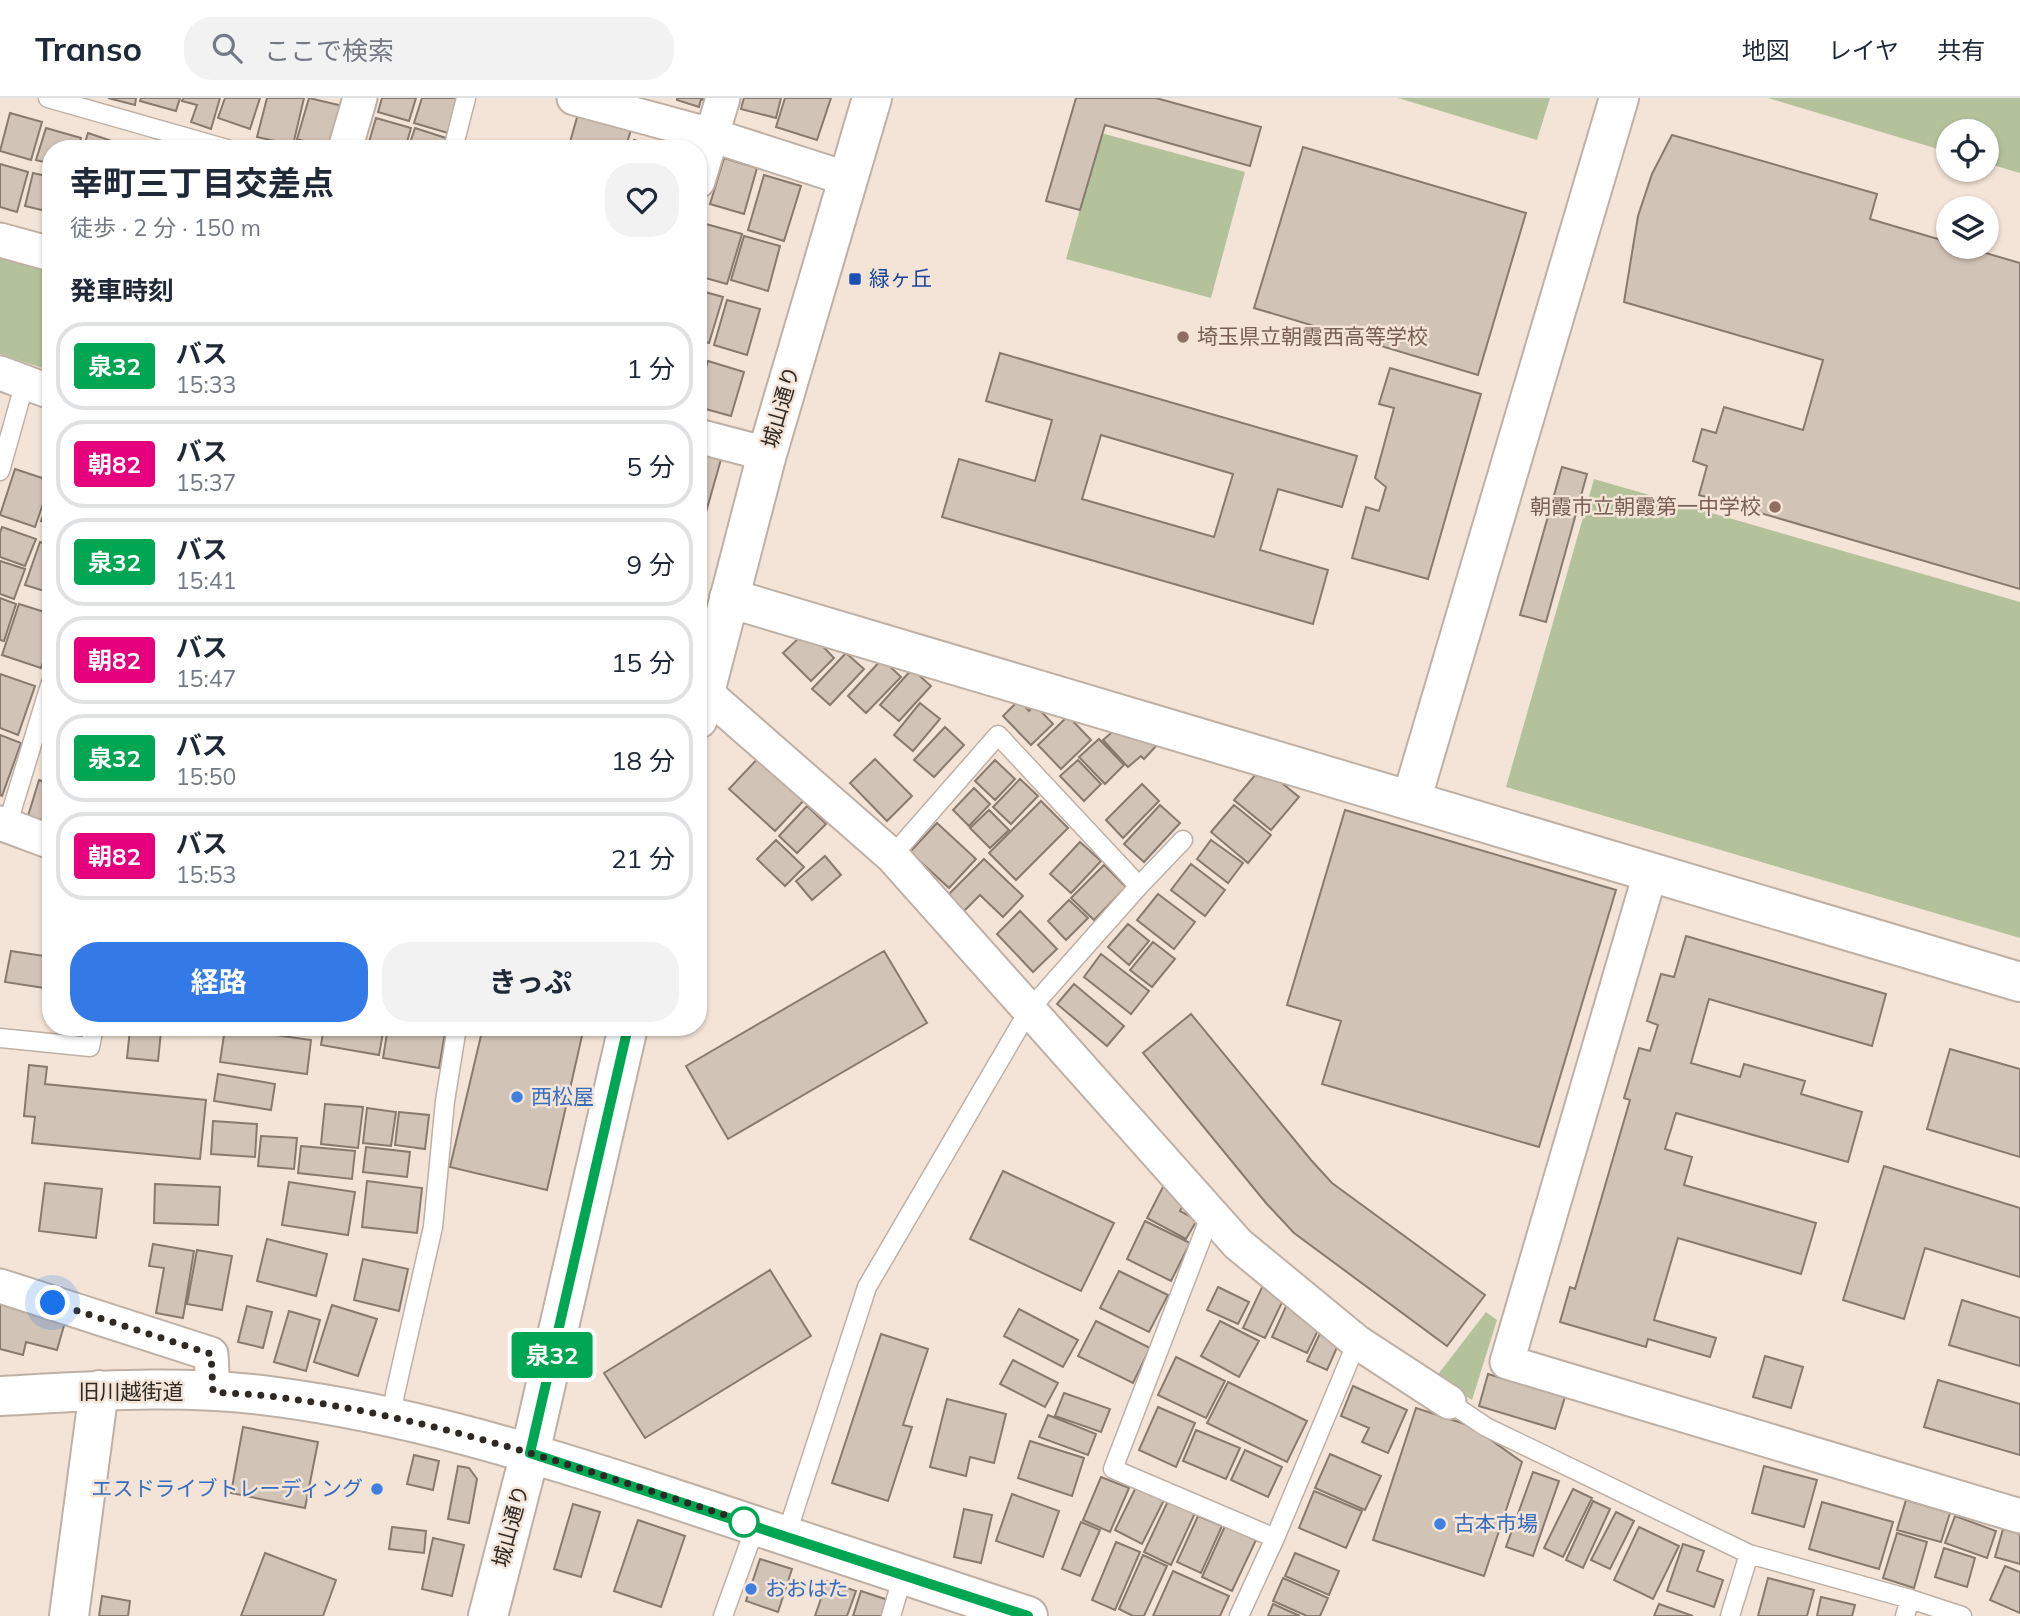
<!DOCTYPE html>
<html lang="ja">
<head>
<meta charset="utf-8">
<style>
	body { margin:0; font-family:Mulish,"Noto Sans JP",sans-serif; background:#f2f2f3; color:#1f2937; height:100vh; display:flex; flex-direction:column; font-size:26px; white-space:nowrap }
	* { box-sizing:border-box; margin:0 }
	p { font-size:23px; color:#747a83 }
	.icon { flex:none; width:38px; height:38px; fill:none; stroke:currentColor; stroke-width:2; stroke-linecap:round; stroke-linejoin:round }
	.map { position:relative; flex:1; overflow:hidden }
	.side { position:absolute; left:42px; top:42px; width:665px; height:896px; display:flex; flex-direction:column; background:#fff; border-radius:28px; box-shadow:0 2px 5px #0004 }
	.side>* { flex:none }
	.badge { padding:0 14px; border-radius:5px; font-size:24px; line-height:46px }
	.buttons { position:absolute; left:1936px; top:21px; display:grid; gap:14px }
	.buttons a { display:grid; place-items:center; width:63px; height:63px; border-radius:50%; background:#fff; box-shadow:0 2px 5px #0004; font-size:35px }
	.you { position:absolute; width:35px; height:35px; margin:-18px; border:5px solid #fff; border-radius:50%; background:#1a73e8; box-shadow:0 0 0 10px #1a73e833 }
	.map>.badge { position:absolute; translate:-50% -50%; box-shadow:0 0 0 4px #fff }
	h2 { padding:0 28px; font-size:26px; line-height:63px }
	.round { display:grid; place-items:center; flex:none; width:74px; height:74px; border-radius:28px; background:#f2f2f3 }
	.headline { display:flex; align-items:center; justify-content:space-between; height:119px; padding:0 28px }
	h1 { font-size:33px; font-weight:700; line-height:52px }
	.button { display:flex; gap:14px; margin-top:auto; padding:14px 28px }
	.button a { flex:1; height:80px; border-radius:28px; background:#337ae7; color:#fff; font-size:28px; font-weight:700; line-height:80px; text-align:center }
	.button a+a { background:#f2f2f3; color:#1f2937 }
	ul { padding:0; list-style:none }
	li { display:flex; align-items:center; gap:21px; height:88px; margin:0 14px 10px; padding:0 14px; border:4px solid #e0e1e3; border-radius:28px }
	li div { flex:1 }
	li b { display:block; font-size:26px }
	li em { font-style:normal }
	li .badge { min-width:77px; font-weight:700; text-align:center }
	header { display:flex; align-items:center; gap:42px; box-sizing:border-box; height:98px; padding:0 35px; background:#fff; border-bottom:2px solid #e0e1e3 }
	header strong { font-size:33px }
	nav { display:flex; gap:38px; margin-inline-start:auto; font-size:24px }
	.search { width:490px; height:63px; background:#f2f2f3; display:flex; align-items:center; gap:18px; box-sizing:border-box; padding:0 24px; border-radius:28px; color:#747a83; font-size:26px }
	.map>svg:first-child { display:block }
	.green { fill:#b4c29b }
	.building { fill:#d1c3b6; stroke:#887a6f; stroke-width:2; fill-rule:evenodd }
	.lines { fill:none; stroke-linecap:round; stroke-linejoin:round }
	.lane-casing { stroke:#beb0a4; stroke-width:21 }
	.street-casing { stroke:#beb0a4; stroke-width:37 }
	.secondary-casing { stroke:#beb0a4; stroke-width:42 }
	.lane { stroke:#fff; stroke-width:18 }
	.street { stroke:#fff; stroke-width:33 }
	.secondary { stroke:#fff; stroke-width:38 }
	.line-casing { stroke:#fff; stroke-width:16 }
	.line { stroke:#00a651; stroke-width:10 }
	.walk { stroke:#2e2924; stroke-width:7; stroke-dasharray:0 12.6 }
	.transit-dot { fill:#1a4fb4; stroke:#f3e4d7; stroke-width:2.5 }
	.education-dot { fill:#8d6e63; stroke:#f3e4d7; stroke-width:2.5 }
	.shop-dot { fill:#3f7fe0; stroke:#f3e4d7; stroke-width:2.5 }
	.stop-dot { fill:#fff; stroke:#00a651; stroke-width:3.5 }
	.labels { text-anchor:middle; stroke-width:5; stroke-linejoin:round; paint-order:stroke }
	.transit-label { font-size:21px; fill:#164399; stroke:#f3e4d7; text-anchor:start }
	.education-label { font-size:21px; fill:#785e54; stroke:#f3e4d7; text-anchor:start }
	.street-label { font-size:21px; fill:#2e2924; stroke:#f3e4d7 }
	.shop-label { font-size:21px; fill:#366cbe; stroke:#f3e4d7; text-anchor:start }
</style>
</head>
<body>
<header>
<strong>Transo</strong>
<div class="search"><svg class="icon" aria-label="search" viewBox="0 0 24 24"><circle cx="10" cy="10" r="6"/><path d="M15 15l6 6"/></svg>ここで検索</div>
<nav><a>地図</a><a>レイヤ</a><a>共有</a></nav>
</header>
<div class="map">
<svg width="2020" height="1518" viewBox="0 0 2020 1518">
	<rect width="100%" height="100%" fill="#f3e4d7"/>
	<!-- green -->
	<path class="green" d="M1398 0H1550L1537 42Z
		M1768 0H2020V75L1986 65V33H1948V54Z
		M1101 35 1245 74 1211 200 1066 161Z
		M0 148 51 162V273L0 256Z
		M1594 381 2020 504V840L1506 689Z
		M1486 1214 1497 1222 1472 1302 1436 1279Z"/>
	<!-- building -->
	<path class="building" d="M108 0H136L135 7Z
		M141 0H180L176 13 140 3Z
		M183 0H220L211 31 191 24 197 7 182 3Z
		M225 0H260L250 31 218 20Z
		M267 0H304L293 47 257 39Z
		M309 0 343 8 331 51 297 41Z
		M382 0H416L409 23 378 14Z
		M422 0H458L448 35 414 25Z
		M677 0H715L714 5 701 1 699 9 677 2Z
		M744 0H781L776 20 741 11Z
		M785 0H831L817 42 776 29Z
		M1076 0H1156L1261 29 1250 68 1105 27 1080 112 1046 103Z
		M10 15 42 24 31 62 0 53Z
		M578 16 631 32 625 51H568Z
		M376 20 411 30 405 51H367Z
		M46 30 81 40 78 51H51V66L36 62Z
		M415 30 449 41 446 51H408Z
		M88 35 121 46 119 51H83Z
		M1672 37 1877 96 1870 121 1948 144V149H1965L2020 165V491L1699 397 1707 368 1693 363 1702 331 1716 335 1724 309 1803 332 1823 262 1624 204 1638 118 1652 76Z
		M634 42 662 51H632Z
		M1303 49 1526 115 1478 277 1254 210Z
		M724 60 757 70 744 116 710 106Z
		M0 66 28 74 17 114 0 109Z
		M33 75 51 79 50 114 25 108Z
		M764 77 801 88 784 143 748 132Z
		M706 126 742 136 727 186 698 178V153Z
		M744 138 780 148 768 193 731 182Z
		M698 192 723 199 709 245 698 242Z
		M727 202 760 211 747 257 714 247Z
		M1000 255 1357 358 1342 409 1278 391 1260 452 1328 472 1313 526 942 419 959 361 1035 383 1052 322 986 303ZM1101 337 1233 376 1214 439 1082 401Z
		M698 262 704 264 698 285Z
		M708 263 744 274 731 318 698 309V293Z
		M1390 270 1481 296 1428 481 1352 460 1366 409 1379 413 1386 389 1375 380 1394 310 1379 306Z
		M698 351 722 358 706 414 698 412Z
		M1562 369 1587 376 1546 524 1520 517Z
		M15 371 51 383 35 429 0 417Z
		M51 394V426L41 423Z
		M2 429 36 441 25 468 0 459V435Z
		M40 444 51 448V495L25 487Z
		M0 463 25 471 14 501 0 496Z
		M0 500 16 506 4 543 0 542Z
		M19 506 51 516V542L41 570 2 557Z
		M801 538 815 540 834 560 811 583 783 555Z
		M846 555 864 571 830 607 812 591Z
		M882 561 901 579 866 615 848 598Z
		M912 571 931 588 899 623 880 607Z
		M0 576 35 588 18 637 0 630Z
		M1019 602 1029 613 1035 607 1053 626 1031 647 1003 618Z
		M920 605 940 621 913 653 894 637Z
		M1068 618 1091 642 1061 671 1038 647Z
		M945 629 964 647 934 679 914 662Z
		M1118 629 1157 647 1144 661 1141 658 1128 669 1103 642Z
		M0 637 21 645 2 698 0 697Z
		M1099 641 1124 667 1105 686 1079 659Z
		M762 656 808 698 775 733 729 691Z
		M875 661 912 698 887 723 850 685Z
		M995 662 1015 681 995 702 975 683Z
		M1078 662 1101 686 1084 703 1060 678Z
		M1262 669 1299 699 1271 732 1234 702Z
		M1020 681 1038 698 1011 726 993 709Z
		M39 682 51 686V725L28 718Z
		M1142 686 1159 703 1123 740 1106 722Z
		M974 690 990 706 969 728 953 712Z
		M1041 703 1068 730 1016 782 989 755Z
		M1160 707 1180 725 1144 764 1124 746Z
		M1234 707 1271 737 1248 765 1211 734Z
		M807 708 826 726 797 755 779 738Z
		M989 712 1009 732 990 750 970 730Z
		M1345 712 1616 792 1539 1049 1322 986 1341 923 1287 907Z
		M937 725 976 761 949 790 910 754Z
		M776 742 804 769 785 788 757 761Z
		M1211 742 1243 765 1228 785 1197 761Z
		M1080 744 1101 763 1071 795 1050 776Z
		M825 758 841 777 812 802 796 783Z
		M984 761 1023 798 1003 819 980 797 963 814 947 798Z
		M1191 766 1225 792 1205 818 1171 792Z
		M1104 767 1126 789 1094 822 1071 800Z
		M1158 796 1195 824 1174 851 1137 822Z
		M1069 802 1088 820 1066 842 1048 823Z
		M1020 813 1057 851 1033 874 997 836Z
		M1128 826 1149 843 1129 867 1108 849Z
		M1686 838 1886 896 1872 948 1709 901 1691 965 1740 979 1744 966 1805 983 1801 996 1862 1014 1848 1064 1676 1015 1665 1051 1692 1059 1684 1087 1816 1125 1801 1176 1678 1140 1654 1222 1716 1240 1710 1259 1648 1241 1646 1249 1560 1224 1570 1189 1575 1191 1630 1002 1624 1000 1639 950 1650 953 1658 927 1647 923 1661 876 1674 879Z
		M1153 844 1175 861 1152 889 1130 872Z
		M11 853 51 859V891L5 884Z
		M884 853 927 925 728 1041 686 968Z
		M1101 856 1149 893 1131 916 1084 879Z
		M1074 886 1124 928 1107 948 1057 906Z
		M1191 916 1311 1062 1332 1085 1485 1197 1447 1248 1294 1135 1266 1105 1143 955Z
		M324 929H384L379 957 321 947Z
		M388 929H446L439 970 383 960Z
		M483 929H584L547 1092 450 1069Z
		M225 930 311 942 307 976 220 964Z
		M130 931 161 934 158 963 127 960Z
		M1950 951 2020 971V1059L1927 1031Z
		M29 967 47 969 45 986 206 1002 200 1061 32 1045 35 1019 24 1018Z
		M218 976 275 986 271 1012 214 1003Z
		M325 1006 363 1009 358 1050 321 1046Z
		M367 1010 396 1014 391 1048 363 1045Z
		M399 1014 429 1017 425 1051 395 1047Z
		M213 1023 257 1026 255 1059 211 1056Z
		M261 1038 297 1040 294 1071 258 1068Z
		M301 1048 355 1053 352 1081 298 1075Z
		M366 1049 410 1054 407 1079 363 1074Z
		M1884 1068 2020 1110V1179L1925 1150 1904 1221 1843 1202Z
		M1003 1073 1114 1125 1081 1193 970 1141Z
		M367 1083 422 1090 417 1135 362 1129Z
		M1166 1083 1180 1090 1175 1101 1184 1105 1180 1113 1197 1122 1186 1141 1147 1120Z
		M289 1084 355 1094 348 1137 282 1127Z
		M45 1085 102 1091 96 1140 39 1133Z
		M155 1086 220 1089 218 1127 154 1125Z
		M1145 1123 1190 1145 1171 1183 1127 1161Z
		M267 1141 327 1156 316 1198 257 1183Z
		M153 1146 194 1153 183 1220 156 1215 164 1170 149 1168Z
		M197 1152 232 1158 222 1212 187 1206Z
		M363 1161 408 1171 399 1213 354 1202Z
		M770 1172 811 1238 645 1340 604 1275Z
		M1119 1173 1168 1197 1149 1234 1100 1210Z
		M1264 1185 1286 1196 1265 1240 1243 1230Z
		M1218 1189 1249 1204 1238 1226 1207 1212Z
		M1962 1202 2020 1220V1268L1949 1247Z
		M1288 1204 1324 1220 1307 1255 1272 1239Z
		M0 1206 65 1224 57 1252 26 1244 23 1257 0 1251Z
		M332 1207 377 1221 358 1278 314 1264Z
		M247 1208 272 1214 263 1250 238 1244Z
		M1019 1211 1078 1242 1063 1269 1004 1238Z
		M289 1213 320 1222 306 1273 274 1264Z
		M1096 1223 1150 1250 1133 1285 1078 1258Z
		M1220 1223 1259 1243 1239 1279 1201 1258Z
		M1324 1227 1343 1236 1327 1272 1307 1263Z
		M881 1236 928 1251 903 1327 912 1329 888 1403 832 1385Z
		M1765 1258 1803 1269 1791 1310 1753 1299Z
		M1176 1259 1225 1283 1206 1320 1158 1297Z
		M1013 1262 1058 1285 1045 1309 1000 1286Z
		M1488 1276 1565 1299 1555 1331 1479 1308Z
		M1938 1282 2020 1306V1357L1924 1329Z
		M1228 1284 1307 1323 1287 1364 1207 1325Z
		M1353 1288 1407 1312 1388 1355 1362 1344 1369 1330 1341 1318Z
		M1064 1295 1110 1311 1101 1334 1055 1318Z
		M947 1301 1006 1316 994 1365 970 1359 966 1378 930 1369Z
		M1158 1309 1195 1325 1176 1369 1139 1352Z
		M1416 1310 1471 1328 1522 1364 1484 1478 1373 1442Z
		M1048 1317 1096 1336 1088 1357 1039 1339Z
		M243 1329 318 1344 305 1410 231 1395Z
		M1196 1332 1240 1350 1226 1381 1183 1363Z
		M1030 1343 1084 1360 1072 1398 1018 1380Z
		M1245 1352 1282 1369 1268 1399 1231 1382Z
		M1330 1356 1381 1378 1365 1412 1315 1390Z
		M414 1357 439 1363 433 1392 407 1386Z
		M458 1368 469 1370 477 1381 469 1425 448 1421Z
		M1764 1368 1817 1382 1804 1429 1752 1415Z
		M1533 1374 1559 1383 1533 1458 1506 1449Z
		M1101 1379 1129 1390 1110 1434 1083 1422Z
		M1138 1385 1166 1398 1142 1446 1115 1432Z
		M1573 1391 1592 1400 1563 1459 1544 1450Z
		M1314 1393 1362 1413 1346 1450 1299 1430Z
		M1012 1396 1059 1413 1043 1459 996 1443Z
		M1906 1402 1950 1415 1941 1444 1897 1432Z
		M1168 1403 1195 1415 1171 1467 1144 1454Z
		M1593 1403 1610 1411 1583 1470 1566 1462Z
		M1822 1404 1893 1424 1879 1471 1809 1451Z
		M573 1406 600 1414 581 1479 554 1471Z
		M964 1411 992 1417 981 1465 954 1459Z
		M1616 1414 1634 1423 1610 1471 1591 1462Z
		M1198 1418 1222 1428 1201 1475 1177 1464Z
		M1955 1418 1996 1433 1987 1460 1945 1445Z
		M638 1422 685 1438 661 1509 614 1493Z
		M1081 1424 1100 1432 1080 1478 1062 1471Z
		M1225 1428 1256 1442 1232 1493 1202 1479Z
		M392 1429 426 1433 424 1455 389 1451Z
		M1639 1429 1679 1448 1653 1501 1614 1482Z
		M2003 1431 2020 1436V1466L1995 1459Z
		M1897 1435 1927 1444 1914 1490 1883 1480Z
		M433 1440 464 1447 452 1498 422 1491Z
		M1116 1444 1140 1454 1115 1512 1092 1502Z
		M1683 1446 1704 1453 1697 1473 1723 1482 1714 1509 1667 1493Z
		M1944 1450 1975 1460 1967 1489 1935 1479Z
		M265 1455 336 1482 323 1518H241Z
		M1295 1455 1339 1473 1329 1497 1285 1478Z
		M1143 1457 1167 1468 1144 1518H1133L1119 1511Z
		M760 1461 792 1471 778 1514 746 1503Z
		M2005 1468 2020 1474V1515L1990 1502Z
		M1173 1473 1229 1498 1220 1518H1153Z
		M1283 1480 1328 1500 1320 1518H1307L1273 1503Z
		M1768 1480 1814 1492 1807 1518H1758Z
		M827 1483 856 1493 847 1518H815Z
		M861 1493 888 1502 883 1518H853Z
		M102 1498 130 1503 128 1518H99Z
		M1821 1499 1855 1507 1852 1518H1817Z
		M1273 1506 1300 1518H1268Z
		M1659 1506 1693 1518H1654Z"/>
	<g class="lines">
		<!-- lane casing -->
		<g class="lane-casing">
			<path id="lane" d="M48 0 227 51
				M453 51 466 0
				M0 373 25 284
				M7 728 51 584
				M892 758 998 637 1139 788
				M0 940 90 949 94 929
				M1211 1116 1113 1371 1275 1440
				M1449 1304 1486 1329 1749 1456 1910 1501 1962 1518
				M391 1320 395 1296 433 1129 445 1003 457 929
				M786 1438 867 1189 1029 912 1139 788 1183 742
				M723 1518 756 1427
				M891 1518 903 1477
				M1239 1518 1275 1440 1357 1244
				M1730 1518 1749 1456
				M1905 1518 1910 1501"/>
		</g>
		<!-- street casing -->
		<g class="street-casing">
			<path id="street" d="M574 0 711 37 848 81
				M345 51 360 0
				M698 83 723 0
				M0 142 51 156
				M0 275 51 294
				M698 338 767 356
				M698 588 892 758 1238 1146 1357 1244 1449 1304
				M0 725 51 744
				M1650 776 1507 1264 2020 1418
				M0 1188 211 1256 213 1294"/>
		</g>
		<!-- secondary casing -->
		<g class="secondary-casing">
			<path id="secondary" d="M729 500 2020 884
				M698 621 767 356 872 0
				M1411 703 1619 0
				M0 1298C92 1293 186 1286 277 1299 406 1316 530 1354 654 1394 779 1435 903 1477 1028 1518
				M69 1518 99 1292
				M488 1518 530 1355 628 929"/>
		</g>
		<!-- lane -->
		<use href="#lane" class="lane"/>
		<!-- street -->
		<use href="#street" class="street"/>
		<!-- secondary -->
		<use href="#secondary" class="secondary"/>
	</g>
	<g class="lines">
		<!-- line casing -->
		<g class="line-casing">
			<path id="line" d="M628 929 530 1355 1028 1518"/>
		</g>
		<!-- line -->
		<use href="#line" class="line"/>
		<!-- walk -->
		<path class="walk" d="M53 1205 211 1256 213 1294C234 1296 256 1296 277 1299 442 1320 599 1377 756 1427L744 1424"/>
	</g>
	<!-- markers -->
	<rect class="transit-dot" x="848" y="174" width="14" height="14" rx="3.5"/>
	<g class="education-dot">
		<circle cx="1183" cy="239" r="7"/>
		<circle cx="1775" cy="409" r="7"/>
	</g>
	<g class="shop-dot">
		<circle cx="517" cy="999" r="7"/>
		<circle cx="377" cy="1391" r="7"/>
		<circle cx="1440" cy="1426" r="7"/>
		<circle cx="751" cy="1491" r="7"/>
	</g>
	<circle class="stop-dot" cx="744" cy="1424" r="14"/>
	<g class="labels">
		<!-- transit labels -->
		<g class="transit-label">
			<text x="869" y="188">緑ヶ丘</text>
		</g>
		<!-- education labels -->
		<g class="education-label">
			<text x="1197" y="246">埼玉県立朝霞西高等学校</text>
			<text x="1761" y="416" text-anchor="end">朝霞市立朝霞第一中学校</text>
		</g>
		<!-- street labels -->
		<g class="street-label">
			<text transform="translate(781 309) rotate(-74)" y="7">城山通り</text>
			<text x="131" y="1301">旧川越街道</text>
			<text transform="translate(511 1428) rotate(-75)" y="7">城山通り</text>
		</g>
		<!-- shop labels -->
		<g class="shop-label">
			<text x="531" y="1006">西松屋</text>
			<text x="363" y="1398" text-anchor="end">エスドライブトレーディング</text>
			<text x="1454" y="1433">古本市場</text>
			<text x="765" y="1498">おおはた</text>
		</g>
	</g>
</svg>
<div class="buttons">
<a><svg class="icon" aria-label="locate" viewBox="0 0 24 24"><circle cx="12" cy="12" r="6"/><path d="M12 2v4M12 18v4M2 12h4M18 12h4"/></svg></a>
<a><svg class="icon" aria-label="layers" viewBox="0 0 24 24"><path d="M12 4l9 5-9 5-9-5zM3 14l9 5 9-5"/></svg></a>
</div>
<div class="you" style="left:53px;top:1205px"></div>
<b class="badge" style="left:552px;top:1257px;background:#00a651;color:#fff">泉32</b>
<section class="side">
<div class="headline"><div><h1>幸町三丁目交差点</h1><p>徒歩 · 2 分 · 150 m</p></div><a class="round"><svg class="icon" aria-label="heart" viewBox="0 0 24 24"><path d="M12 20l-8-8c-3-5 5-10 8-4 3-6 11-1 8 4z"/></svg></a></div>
<h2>発車時刻</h2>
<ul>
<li><span class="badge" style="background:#00a651;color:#fff">泉32</span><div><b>バス</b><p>15:33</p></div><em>1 分</em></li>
<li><span class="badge" style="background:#e6007e;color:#fff">朝82</span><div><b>バス</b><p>15:37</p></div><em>5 分</em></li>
<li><span class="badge" style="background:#00a651;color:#fff">泉32</span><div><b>バス</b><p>15:41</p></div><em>9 分</em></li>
<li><span class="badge" style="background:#e6007e;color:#fff">朝82</span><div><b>バス</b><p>15:47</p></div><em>15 分</em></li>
<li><span class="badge" style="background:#00a651;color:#fff">泉32</span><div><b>バス</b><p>15:50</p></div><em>18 分</em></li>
<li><span class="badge" style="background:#e6007e;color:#fff">朝82</span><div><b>バス</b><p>15:53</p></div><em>21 分</em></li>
</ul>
<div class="button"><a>経路</a><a>きっぷ</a></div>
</section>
</div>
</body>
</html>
